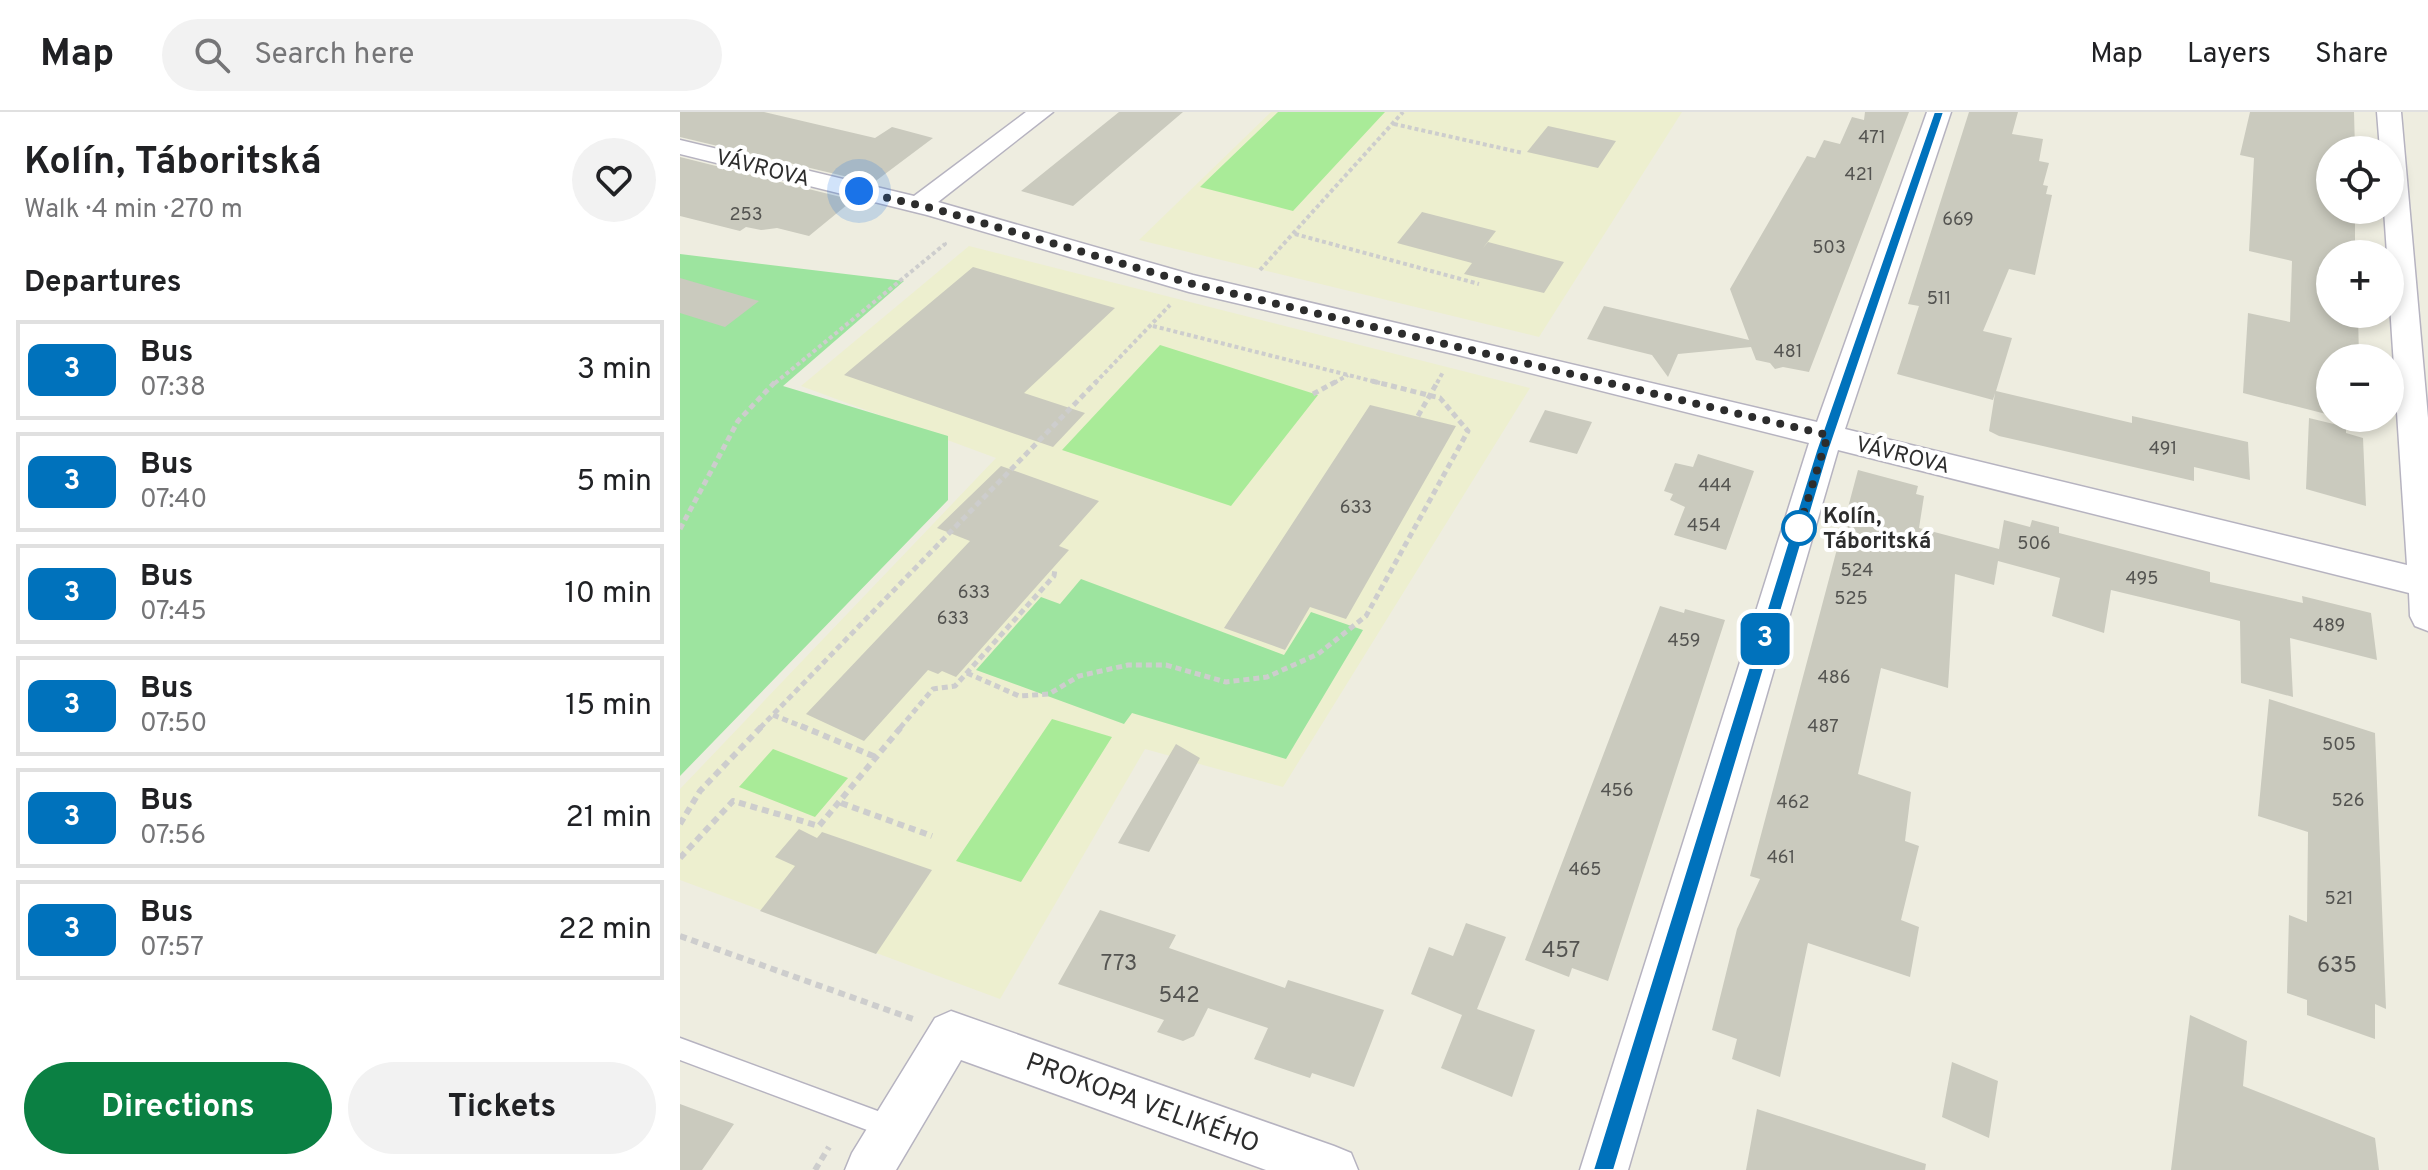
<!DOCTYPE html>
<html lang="en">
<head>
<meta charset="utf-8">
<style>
	body { margin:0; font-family:Overpass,sans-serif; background:#f2f2f2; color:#202124; height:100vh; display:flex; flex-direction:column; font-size:30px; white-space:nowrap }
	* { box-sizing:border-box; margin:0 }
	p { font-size:26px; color:#757577 }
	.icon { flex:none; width:44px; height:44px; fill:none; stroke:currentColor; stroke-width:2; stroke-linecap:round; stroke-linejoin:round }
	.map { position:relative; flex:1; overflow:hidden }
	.sheet { display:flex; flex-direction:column; background:#fff; width:680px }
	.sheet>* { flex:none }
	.badge { padding:0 16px; border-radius:12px; font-size:28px; line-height:52px }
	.tools { position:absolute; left:1636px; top:24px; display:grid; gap:16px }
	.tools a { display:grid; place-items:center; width:88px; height:88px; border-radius:50%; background:#fff; box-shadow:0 4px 12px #0003; font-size:40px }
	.you { position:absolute; width:40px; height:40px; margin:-20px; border:6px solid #fff; border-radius:50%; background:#1a73e8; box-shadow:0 0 0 12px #1a73e833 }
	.map>.badge { position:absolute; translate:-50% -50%; box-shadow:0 0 0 4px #fff }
	h2 { padding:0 24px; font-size:30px; line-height:72px }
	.round { display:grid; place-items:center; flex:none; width:84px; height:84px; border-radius:42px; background:#f2f2f2 }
	.headline { display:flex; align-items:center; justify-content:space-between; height:136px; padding:0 24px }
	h1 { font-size:38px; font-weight:700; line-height:60px }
	.action { display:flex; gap:16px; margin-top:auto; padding:16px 24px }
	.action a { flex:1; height:92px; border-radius:48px; background:#0b8043; color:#fff; font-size:32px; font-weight:700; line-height:92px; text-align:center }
	.action a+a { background:#f2f2f2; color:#202124 }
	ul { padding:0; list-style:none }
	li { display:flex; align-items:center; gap:24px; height:100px; margin:0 16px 12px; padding:0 8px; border:4px solid #e0e0e0; border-radius:0px }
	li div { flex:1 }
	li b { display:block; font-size:30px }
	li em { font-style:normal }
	li .badge { min-width:88px; font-weight:700; text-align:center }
	header { display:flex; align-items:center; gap:48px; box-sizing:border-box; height:112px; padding:0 40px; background:#fff; border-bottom:2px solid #e0e0e0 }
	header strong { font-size:38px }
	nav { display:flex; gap:44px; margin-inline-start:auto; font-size:28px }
	.search { width:560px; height:72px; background:#f2f2f2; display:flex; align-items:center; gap:20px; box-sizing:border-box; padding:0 28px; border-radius:44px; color:#757577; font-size:30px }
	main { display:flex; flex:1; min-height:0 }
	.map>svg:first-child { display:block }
	.education { fill:#edefcf }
	.green { fill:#9de49f }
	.pitch { fill:#a9eb98 }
	.building { fill:#cacabe }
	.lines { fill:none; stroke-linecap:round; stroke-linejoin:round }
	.service-casing { stroke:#b6b3c0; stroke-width:3 }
	.minor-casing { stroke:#b6b3c0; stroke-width:3 }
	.path-far2 { stroke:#cdcdcd; stroke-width:4; stroke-dasharray:4 3; stroke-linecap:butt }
	.path-far1 { stroke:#cdcdcd; stroke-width:5; stroke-dasharray:6 4; stroke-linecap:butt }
	.path { stroke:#cdcdcd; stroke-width:6; stroke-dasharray:7 5; stroke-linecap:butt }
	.service { fill:#fff; fill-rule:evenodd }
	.minor { fill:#fff; fill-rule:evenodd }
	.line { fill:#0072bc; stroke:#fff; stroke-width:2 }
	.walk { stroke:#2d2d2d; stroke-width:8; stroke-dasharray:0 14.4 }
	.stop-dot { fill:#fff; stroke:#0072bc; stroke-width:4 }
	.labels { text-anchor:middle; stroke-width:8; stroke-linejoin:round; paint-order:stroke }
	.number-label { font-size:18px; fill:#545451 }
	.street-label { font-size:22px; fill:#2d2d2d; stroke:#fff }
	.stop-label { font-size:22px; font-weight:bold; fill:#2d2d2d; stroke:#fff; text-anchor:start }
	.near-number-label { font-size:22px; fill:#545451 }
	.near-street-label { font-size:26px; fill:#2d2d2d; stroke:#fff }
</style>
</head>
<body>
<header>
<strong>Map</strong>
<div class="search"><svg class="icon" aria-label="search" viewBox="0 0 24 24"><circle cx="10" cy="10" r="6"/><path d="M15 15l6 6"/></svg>Search here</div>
<nav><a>Map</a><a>Layers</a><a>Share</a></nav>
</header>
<main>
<section class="sheet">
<div class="headline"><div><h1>Kolín, Táboritská</h1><p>Walk · 4 min · 270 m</p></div><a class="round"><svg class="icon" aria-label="heart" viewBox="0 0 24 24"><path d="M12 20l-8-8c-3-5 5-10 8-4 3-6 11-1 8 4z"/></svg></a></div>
<h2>Departures</h2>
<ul>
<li><span class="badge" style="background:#0072bc;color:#fff">3</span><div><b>Bus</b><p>07:38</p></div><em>3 min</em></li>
<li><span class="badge" style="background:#0072bc;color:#fff">3</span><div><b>Bus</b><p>07:40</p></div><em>5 min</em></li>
<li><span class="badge" style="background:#0072bc;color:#fff">3</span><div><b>Bus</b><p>07:45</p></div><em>10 min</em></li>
<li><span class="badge" style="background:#0072bc;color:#fff">3</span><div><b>Bus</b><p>07:50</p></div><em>15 min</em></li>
<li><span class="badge" style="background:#0072bc;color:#fff">3</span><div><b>Bus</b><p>07:56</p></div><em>21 min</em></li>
<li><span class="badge" style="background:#0072bc;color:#fff">3</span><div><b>Bus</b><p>07:57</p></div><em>22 min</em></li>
</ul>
<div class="action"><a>Directions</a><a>Tickets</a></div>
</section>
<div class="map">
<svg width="1748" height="1058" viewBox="0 0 1748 1058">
	<rect width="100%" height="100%" fill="#eeede0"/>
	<!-- education -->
	<path class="education" d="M591 0H1002L859 225 459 128Z
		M289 134 850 276 603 675 465 637 320 887 0 768V677L316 346 121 274Z"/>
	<!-- green -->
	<path class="green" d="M0 142 224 169 103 274 268 324V388L0 664Z
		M401 467 604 543 631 500 683 518 606 647 452 601 444 612 296 558 361 485 380 492Z"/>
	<!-- pitch -->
	<path class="pitch" d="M598 0H705L613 99 520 75Z
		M480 233 638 283 551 394 382 338Z
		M372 607 432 625 341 770 276 749Z
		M93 637 168 666 135 705 59 675Z"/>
	<!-- building -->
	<path class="building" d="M0 0H84L195 26 212 15 253 26 193 71 0 25Z
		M439 0H503L393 94 341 79Z
		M1185 0H1229L1129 260 1103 255 1095 257 1090 251 1076 248 1071 235 998 242 988 265 972 243 907 227 924 194 1069 228 1050 177 1127 44 1135 46 1144 28 1160 32 1172 5 1184 8Z
		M1289 0H1338L1332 22 1363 27 1359 49 1369 51 1363 73 1368 74 1366 82 1372 83 1355 163 1329 157 1303 219 1332 226 1316 279 1452 311V304L1568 330 1570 368 1514 355V369L1319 324 1309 319 1315 281 1313 288 1217 262 1239 194 1228 192Z
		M1570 0H1674L1675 38H1650V98H1675V142H1650V202H1678L1679 246H1650V303L1563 281 1568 201 1610 210 1612 149 1569 139 1574 46 1560 43Z
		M868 14 936 29 918 56 847 40Z
		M0 45 173 88 129 124 97 116 81 118 66 115 60 119 0 104Z
		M742 100 816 119 803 136 808 130 884 150 864 181 784 162 792 151 717 131Z
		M293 155 435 196 344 281 405 301 373 335 164 263Z
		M0 166 79 189 45 215 0 201Z
		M690 293 776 314 666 507 630 495 605 538 544 516Z
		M865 298 912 310 897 342 849 330Z
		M1629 306 1666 315V321L1683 326 1686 394 1626 377Z
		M1018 342 1074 359 1046 438 994 423 1005 395 990 388 993 382 984 379 995 351 1013 355Z
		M321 354 419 389 379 434 389 438 276 565 262 559 258 562 248 558 184 629 126 602 290 429 257 416Z
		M1178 358 1238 374 1236 382 1244 384 1239 416 1319 437 1324 408 1350 415 1352 408 1379 415V421L1530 460V470L1623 491 1622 484 1691 501 1697 548 1610 526 1613 585 1561 571 1560 509 1431 478 1424 521 1372 504 1380 466 1318 449 1314 473 1275 462 1268 576 1201 556 1178 662 1231 680 1225 729 1239 734 1221 808 1239 815 1230 865 1128 831 1100 965 1052 947 1057 927 1032 918 1057 817 1080 767 1070 764Z
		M980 494 1004 501 1005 497 1045 508 928 869 892 856 889 865 845 848Z
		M1589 587 1695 621 1706 897 1695 892V927L1627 903V888L1607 881 1609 803 1627 810 1628 720 1578 704Z
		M496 632 520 646 469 740 438 731Z
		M119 717 137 726 142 720 252 758 196 842 80 799 115 754 95 745Z
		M420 798 496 823 489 836 605 876 608 868 704 898 674 975 632 961 630 966 574 947 588 916 528 896 514 924 503 929 477 920 484 908 378 872Z
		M786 811 826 825 797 897 855 918 832 985 761 956 782 903 731 882 749 835 773 844Z
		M1510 903 1567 929 1563 974 1695 1026 1699 1058H1491Z
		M1272 950 1318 969 1309 1026 1262 1005Z
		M0 992 54 1012 22 1058H0Z
		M1077 997 1246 1052 1245 1058H1066Z"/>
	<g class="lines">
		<!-- service casing -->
		<g class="service-casing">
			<path id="service" d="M0 926 222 1008 226 1016 222 1024 214 1028 0 948Z"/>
		</g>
		<!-- minor casing -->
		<g class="minor-casing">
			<path id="minor" d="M346 0H373L258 90 513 163 1137 310 1247 0H1271L1165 317 1727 453 1710 193V142H1707L1704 98H1710V38H1700L1697 0H1721L1748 306V519L1735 514 1730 504 1729 481 1158 338 948 1058H900L1129 331 778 243 509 180 247 103 0 42V28L234 84Z
				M271 899 654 1034 671 1041 678 1058H586L281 948 216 1058H165L172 1041 255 906Z"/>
		</g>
		<!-- path-far2 -->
		<path class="path-far2" d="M714 12 843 41
			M615 122 799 172
			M580 158 723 0
			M473 214 700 271
			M95 271 265 132 263 129
			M415 271 490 193
			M654 271 668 263
			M757 271 763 260"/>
		<!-- path-far1 -->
		<path class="path-far1" d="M633 282 657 269
			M738 304 758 269
			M0 417 58 309 96 269
			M287 561 339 584 369 582 399 564 448 553H486L546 570 587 565 638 542 686 504 788 319 760 286 692 269
			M93 603 126 616
			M80 616 417 269
			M220 616 253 577 275 574 374 464 375 457"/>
		<!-- path -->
		<path class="path" d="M121 614 198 646
			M161 691 252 724
			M0 712 20 679 82 614
			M0 746 53 689 139 714 222 614
			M0 824 233 907
			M135 1058 149 1035"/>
		<!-- service -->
		<use href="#service" class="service"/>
		<!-- minor -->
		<use href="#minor" class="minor"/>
	</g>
	<!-- line -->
	<path class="line" d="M1254 0H1264L1149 339 934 1058H913L1136 339Z"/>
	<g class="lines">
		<!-- walk -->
		<path class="walk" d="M179 79 255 97 509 171 1148 323 1115 429 1119 416"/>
	</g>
	<!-- markers -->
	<circle class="stop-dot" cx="1119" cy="416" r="16"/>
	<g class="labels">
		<!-- number labels -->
		<g class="number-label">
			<text x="1192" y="31">471</text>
			<text x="1179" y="68">421</text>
			<text x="66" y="108">253</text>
			<text x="1278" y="113">669</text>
			<text x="1149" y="141">503</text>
			<text x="1259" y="192">511</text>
			<text x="1108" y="245">481</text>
			<text x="1483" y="342">491</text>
			<text x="1035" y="379">444</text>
			<text x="676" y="401">633</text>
			<text x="1024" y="419">454</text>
			<text x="1354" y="437">506</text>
			<text x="1177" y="464">524</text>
			<text x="1462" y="472">495</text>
			<text x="294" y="486">633</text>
			<text x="1171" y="492">525</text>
			<text x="273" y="512">633</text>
			<text x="1649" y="519">489</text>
			<text x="1004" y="534">459</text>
			<text x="1154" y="571">486</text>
			<text x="1143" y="620">487</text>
			<text x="1659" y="638">505</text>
			<text x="937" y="684">456</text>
			<text x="1668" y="694">526</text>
			<text x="1113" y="696">462</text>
			<text x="1101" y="751">461</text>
			<text x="905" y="763">465</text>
			<text x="1659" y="792">521</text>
		</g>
		<!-- street labels -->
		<g class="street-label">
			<text transform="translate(83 55) rotate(14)" y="8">VÁVROVA</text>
			<text transform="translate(1223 342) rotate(14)" y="8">VÁVROVA</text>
		</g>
		<!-- stop labels -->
		<g class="stop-label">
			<text x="1143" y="411">Kolín,<tspan x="1143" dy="25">Táboritská</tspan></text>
		</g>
		<!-- near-number labels -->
		<g class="near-number-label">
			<text x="881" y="845">457</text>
			<text x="439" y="858">773</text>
			<text x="1657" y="860">635</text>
			<text x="499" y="890">542</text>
		</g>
		<!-- near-street labels -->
		<g class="near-street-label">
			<text transform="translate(463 990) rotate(20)" y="9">PROKOPA VELIKÉHO</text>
		</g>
	</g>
</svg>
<div class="tools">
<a><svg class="icon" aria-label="locate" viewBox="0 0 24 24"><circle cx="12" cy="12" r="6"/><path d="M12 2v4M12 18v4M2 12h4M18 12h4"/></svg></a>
<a>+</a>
<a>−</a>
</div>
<div class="you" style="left:179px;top:79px"></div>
<b class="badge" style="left:1085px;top:527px;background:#0072bc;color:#fff">3</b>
</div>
</main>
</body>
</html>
